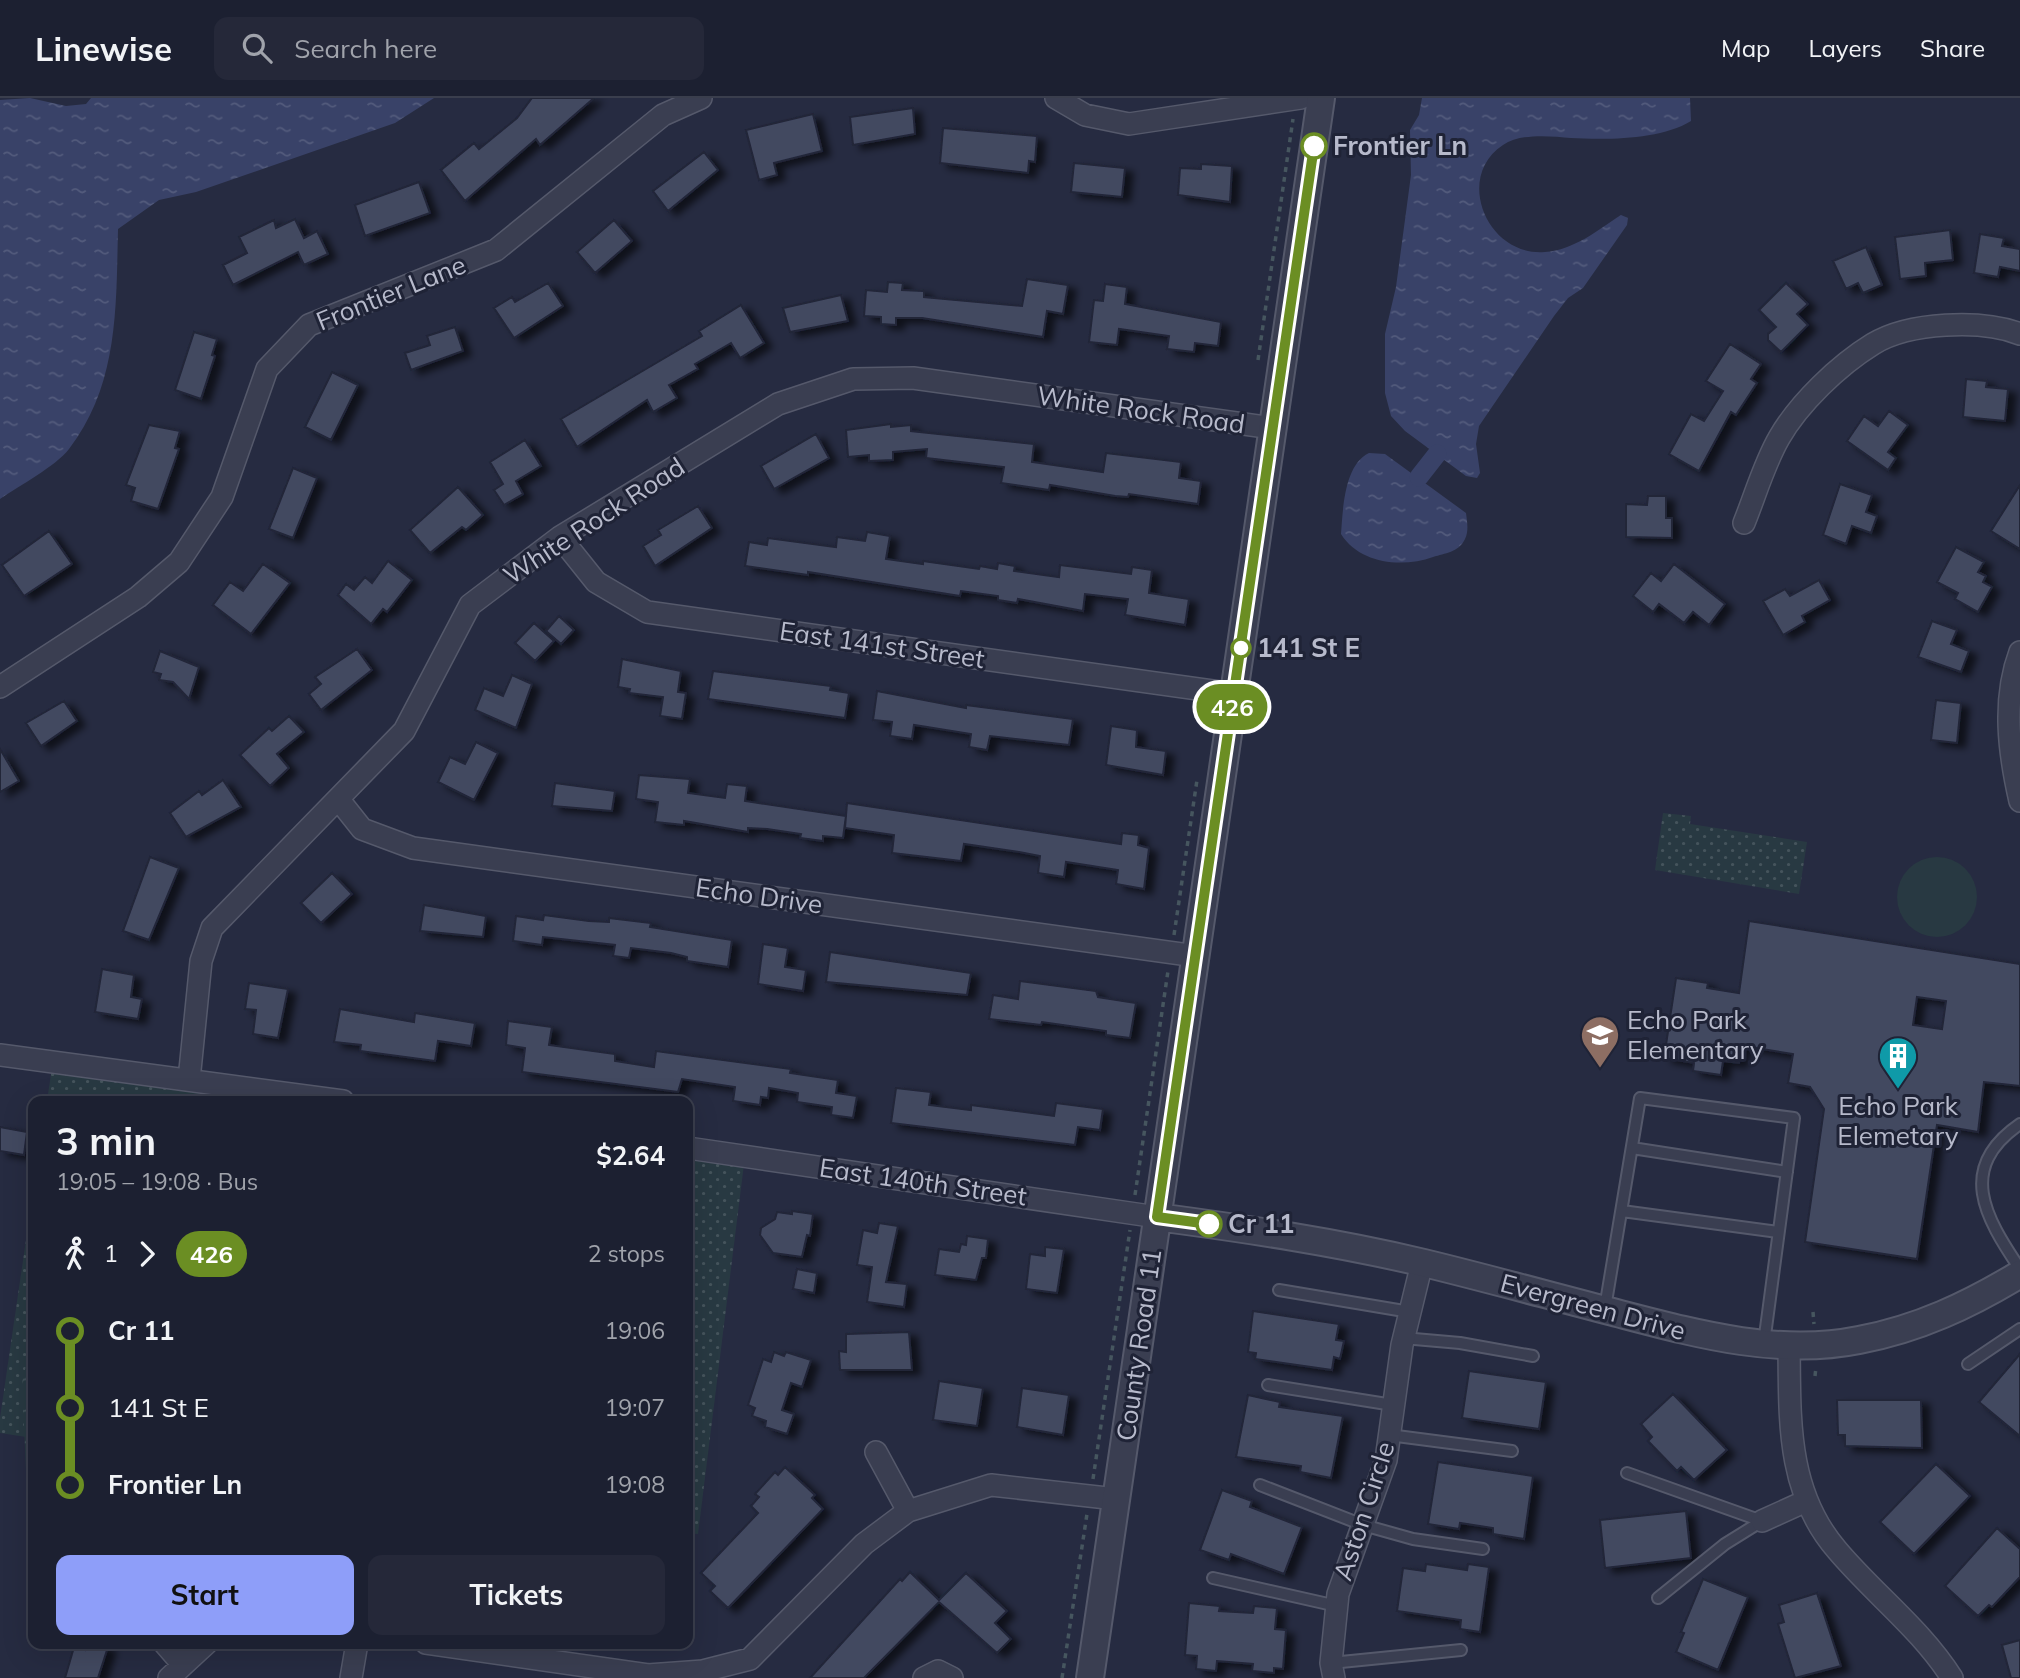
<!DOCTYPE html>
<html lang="en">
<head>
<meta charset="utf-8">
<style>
	body { margin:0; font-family:Mulish,sans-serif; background:#252839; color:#f1f3f6; height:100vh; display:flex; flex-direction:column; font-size:26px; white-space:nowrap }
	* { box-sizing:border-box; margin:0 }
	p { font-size:23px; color:#a0a3ab }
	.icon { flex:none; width:38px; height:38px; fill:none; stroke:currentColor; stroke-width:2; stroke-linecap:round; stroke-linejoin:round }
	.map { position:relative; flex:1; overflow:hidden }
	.details { position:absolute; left:28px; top:998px; width:665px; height:553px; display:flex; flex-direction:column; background:#1c2031; border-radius:14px; box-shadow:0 7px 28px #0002,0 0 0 2px #3a3e4d }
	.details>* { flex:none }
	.badge { padding:0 14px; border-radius:23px; font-size:24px; line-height:46px }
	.map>.badge { position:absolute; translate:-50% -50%; box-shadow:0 0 0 4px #fff }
	.legs { display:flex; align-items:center; gap:10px; height:77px; padding:0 28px; font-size:23px }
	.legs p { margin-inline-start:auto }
	.summary { display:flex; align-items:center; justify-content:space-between; height:119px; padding:0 28px }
	h1 { font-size:38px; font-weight:700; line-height:52px }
	.button { display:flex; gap:14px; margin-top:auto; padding:14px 28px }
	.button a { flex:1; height:80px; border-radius:14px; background:#8e9ef9; color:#111; font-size:28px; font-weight:700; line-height:80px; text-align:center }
	.button a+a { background:#252839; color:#f1f3f6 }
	ul { padding:0 28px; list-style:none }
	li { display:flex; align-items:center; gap:24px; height:77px; font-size:26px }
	li i { display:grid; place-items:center; width:10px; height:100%; margin:0 9px; background:currentColor }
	li i::after { content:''; width:18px; height:18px; margin:-9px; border:5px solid; border-radius:50%; background:#1c2031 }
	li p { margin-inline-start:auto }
	li:first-child i { background:linear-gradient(#0000 50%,currentColor 0) }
	li:last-child i { background:linear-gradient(currentColor 50%,#0000 0) }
	header { display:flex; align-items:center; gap:42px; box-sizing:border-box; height:98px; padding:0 35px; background:#1c2031; border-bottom:2px solid #3a3e4d }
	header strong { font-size:33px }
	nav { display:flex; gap:38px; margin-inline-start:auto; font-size:24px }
	.search { width:490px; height:63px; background:#252839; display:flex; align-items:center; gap:18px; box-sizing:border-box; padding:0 24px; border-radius:14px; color:#a0a3ab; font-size:26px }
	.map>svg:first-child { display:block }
	.green { fill:url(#green-dots) }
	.forest { fill:url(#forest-crowns) }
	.pitch { fill:#283942 }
	.water { fill:url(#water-ripples) }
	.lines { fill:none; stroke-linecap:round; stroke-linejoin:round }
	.canal { stroke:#394268; stroke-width:19 }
	.building { fill:#424861; stroke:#212538; stroke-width:2; fill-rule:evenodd; filter:url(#shadow) }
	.service-casing { stroke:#55596b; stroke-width:14 }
	.minor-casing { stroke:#55596b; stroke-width:24 }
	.tertiary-casing { stroke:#55596b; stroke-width:30 }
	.path { stroke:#46565f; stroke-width:3.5; stroke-dasharray:5 5; stroke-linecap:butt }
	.service { stroke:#3a3e51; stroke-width:10 }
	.minor { stroke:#3a3e51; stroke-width:21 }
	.tertiary { stroke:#3a3e51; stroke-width:26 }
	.line-1-casing { stroke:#fff; stroke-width:16 }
	.line-1 { stroke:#6b8e23; stroke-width:10 }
	.stop-1-dot { fill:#fff; stroke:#6b8e23; stroke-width:3.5 }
	.labels { text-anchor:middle; stroke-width:6; stroke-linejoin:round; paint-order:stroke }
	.stop-label { font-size:26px; font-weight:bold; fill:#b7bacb; stroke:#1f2336; text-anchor:start }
	.street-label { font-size:26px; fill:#b7bacb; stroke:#1f2336 }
	.poi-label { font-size:26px; fill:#b7bacb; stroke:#1f2336; text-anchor:start }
</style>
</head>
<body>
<header>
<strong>Linewise</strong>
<div class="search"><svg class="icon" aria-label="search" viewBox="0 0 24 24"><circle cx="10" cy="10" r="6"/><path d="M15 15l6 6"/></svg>Search here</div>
<nav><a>Map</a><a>Layers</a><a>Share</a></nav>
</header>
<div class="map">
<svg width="2020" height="1580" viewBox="0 0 2020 1580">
	<defs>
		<pattern id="green-dots" width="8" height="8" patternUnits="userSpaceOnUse" patternTransform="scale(1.75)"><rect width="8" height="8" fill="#283942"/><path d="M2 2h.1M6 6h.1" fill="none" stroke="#45545c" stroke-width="1.8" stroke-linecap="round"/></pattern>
		<pattern id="forest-crowns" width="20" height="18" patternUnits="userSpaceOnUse" patternTransform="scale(1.75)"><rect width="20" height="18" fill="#283942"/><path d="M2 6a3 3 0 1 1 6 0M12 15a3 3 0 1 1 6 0" fill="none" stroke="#45545c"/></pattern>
		<pattern id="water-ripples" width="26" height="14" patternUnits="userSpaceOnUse" patternTransform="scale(1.75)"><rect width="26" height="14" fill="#394268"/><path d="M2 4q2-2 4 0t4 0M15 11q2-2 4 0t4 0" fill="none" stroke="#535b7c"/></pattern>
		<filter id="shadow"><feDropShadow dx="8" dy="4.5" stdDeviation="3.5" flood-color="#0009"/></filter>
	</defs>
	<rect width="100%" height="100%" fill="#262b41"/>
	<!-- green -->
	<path class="green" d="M1663 715 1691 718 1690 726 1807 744 1799 796 1655 772Z
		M53 963 343 1003H47Z
		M688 1050 745 1058 698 1436 688 1435Z
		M33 1094V1340L0 1335V1320Z"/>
	<!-- forest -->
	<path class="forest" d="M33 1236V1417L27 1393 22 1285Z"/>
	<!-- pitch -->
	<path class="pitch" d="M1897 799a40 40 0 1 1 80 0a40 40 0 1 1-80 0Z"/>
	<!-- water -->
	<path class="water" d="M30 0 66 8 86 6 91 0H434L395 25 196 94 159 102 118 131C116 208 119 286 69 351 56 368 19 388 0 401V2Z
		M1422 0H1690L1691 23C1660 42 1606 42 1571 40 1551 38 1520 35 1503 47 1454 79 1487 159 1545 154 1574 152 1598 132 1621 117L1628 120 1627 127 1583 190 1568 200 1554 218 1479 328 1476 346 1480 375 1477 380 1466 378 1405 333 1391 318 1385 295V236L1396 189 1411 77 1410 32 1419 17Z
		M1369 355 1385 356 1466 415C1467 423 1469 433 1465 441 1458 455 1445 455 1433 459 1402 470 1360 466 1341 436 1343 411 1344 367 1369 355Z"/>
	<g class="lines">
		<!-- canal -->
		<path class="canal" d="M1419 379 1437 356"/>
	</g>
	<!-- building -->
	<path class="building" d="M532 0H594L540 47 536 41 465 103 441 72 474 45 479 51 517 20Z
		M913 10 915 36 853 47 850 19Z
		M813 16 822 53 774 65 777 77 759 82 746 32Z
		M943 30 1037 38 1035 64 1029 63 1028 75 940 65Z
		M704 54 718 72 668 113 653 93Z
		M1074 65 1125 70 1122 99 1071 94Z
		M1201 66 1232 68 1230 104 1178 97 1180 70 1201 71Z
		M419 84 430 115 365 138 355 107Z
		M295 121 304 140 317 133 328 156 304 167 298 154 233 187 223 167 247 155 239 139 274 122 276 130Z
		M614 122 632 143 595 175 577 154Z
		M1950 132 1953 162 1925 165 1926 178 1900 181 1895 139Z
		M1980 136 2004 140 2002 148 2020 151V173L2000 169 1998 179 1974 175Z
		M1866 149 1882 187 1863 195 1858 185 1846 191 1833 163Z
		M1027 181 1068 187 1063 216 1047 213 1043 239 922 220H896V227L881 226V219L864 218 866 192 887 194 888 184 903 185 902 192 924 193V199L1022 208Z
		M548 185 563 208 514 240 494 210 512 199 515 204Z
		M1786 185 1808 206 1797 216 1808 227 1781 254 1768 242V236L1776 229 1759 212Z
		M1105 186 1127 189 1125 206 1221 224 1218 248 1195 245 1194 254 1167 251 1169 238 1119 231 1117 247 1089 244 1094 202 1103 203Z
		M841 197 848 223 790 234 783 210Z
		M741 207 764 245 740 260 731 245 695 266 698 271 669 287 677 300 653 314 647 302 577 349 561 321 702 238 699 233Z
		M455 229 463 253 411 272 405 255 430 247 427 238Z
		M194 234 217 241 212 257 215 258 201 301 175 292Z
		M1730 246 1761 266 1751 281 1757 285 1736 317 1731 314 1699 373 1669 356 1691 316 1704 323 1723 293 1706 283Z
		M332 274 358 287 331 342 305 329Z
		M1966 281 1987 283 1986 289 2008 291 2005 323 1963 319Z
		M1889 313 1908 327 1888 354 1896 360 1888 372 1847 343 1864 318 1878 328Z
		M891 326V329L911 327V333L1034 346 1032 364 1103 374 1106 355 1181 364 1179 380 1201 383 1198 406 1129 396 1128 399 1115 398 1050 387 1049 392 1001 385 1004 369 926 360 927 351 893 354V362L869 363V357L848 359 846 332Z
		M149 327 180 333 175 350 179 351 158 411 131 403 135 390 126 387Z
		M816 336 829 360 774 391 761 368Z
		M525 342 541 368 516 383 523 396 504 407 494 392 503 386 490 364Z
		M293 370 317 380 293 440 269 431Z
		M1840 386 1872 397 1866 414 1877 418 1871 435 1852 428 1846 446 1823 437Z
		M2020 387V451L1991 433Z
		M458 389 483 417 466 432 462 429 430 455 410 432Z
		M1648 398H1666V420H1672V440L1626 439V406L1647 407Z
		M698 408 712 430 655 468 643 448 661 437 658 432Z
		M49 433 72 466 24 498 2 467Z
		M867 434 890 438 886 461 923 466V463L979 471 980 468 997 471 998 465 1015 468 1014 473 1059 479 1060 467 1131 476 1132 469 1152 472 1149 495 1189 501 1185 527 1125 517 1128 501 1085 496 1083 513 1018 501 1017 505 998 502V498L961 493 960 498 808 474V477L745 468 749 444 767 447 768 440 836 449 837 439 865 443Z
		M1956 449 1984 464 1978 474 1986 478 1983 484 1992 489 1978 514 1955 501 1958 495 1937 484Z
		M388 463 412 482 387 514 383 511 371 526 338 497 346 486 354 492 365 479 372 485Z
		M263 466 290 485 251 536 213 507 230 484 243 493Z
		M1674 466 1725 506 1709 527 1693 514 1684 525 1659 506 1653 514 1633 498 1651 475 1661 483Z
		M1819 482 1830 502 1802 518 1805 524 1783 537 1763 503 1785 491 1790 498Z
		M559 518 574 532 561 546 546 533Z
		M1932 523 1957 532 1951 546 1969 553 1961 574 1918 559Z
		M534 525 554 543 535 563 515 545Z
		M357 551 372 572 321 612 309 596 321 586 315 579Z
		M160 553 199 569 189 601 173 584 159 582 161 576 153 574Z
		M622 561 681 573 678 594 686 595 682 621 660 618 663 599 629 595 630 591 618 589Z
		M713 573 831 588 830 592 849 595 845 620 708 601Z
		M512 577 532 586 516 630 475 612 484 590 503 598Z
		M877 593 966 610V607L1073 621 1069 647 990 638 987 652 969 649 971 636 914 627 912 641 890 638 892 624 873 622Z
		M1936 602 1961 605 1957 645 1931 642Z
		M64 603 77 623 41 648 26 625Z
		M289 618 304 634 277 656 289 670 270 688 240 657 269 630 272 633Z
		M1111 628 1137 632 1136 649 1166 653 1163 677 1106 667Z
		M476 644 498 655 474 702 438 684 450 659 465 666Z
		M0 651 19 683 0 694Z
		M639 677 690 681 688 695 725 700 727 686 747 688 745 703 846 718 843 740 823 738V743L800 740 801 736 767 731 748 730V734L684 723V727L655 724 658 704 636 701Z
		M223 682 241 709 186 739 170 715 199 693 202 697Z
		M555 685 615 693 612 713 552 708Z
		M847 705 1121 746 1122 735 1139 737 1138 747 1149 750 1144 791 1116 786 1118 772 1066 764 1064 779 1038 775 1040 758 1019 754 964 746 961 763 892 755 894 737 845 730Z
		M150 759 179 770 149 842 123 833Z
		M332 775 352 796 321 825 301 805Z
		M424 807 486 818 483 839 420 833Z
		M544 817 589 823 609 824V820L651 825 650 829 732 842 728 869 687 863V859L671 855 631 850 629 860 613 858 615 847 543 839 542 847 513 843 516 818 543 822Z
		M1749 823 2020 866V988L1984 984 1978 1034 1937 1027 1917 1161 1805 1144 1824 1011 1810 989 1788 985 1793 956 1742 948 1739 965 1723 963 1721 977 1693 973 1694 965 1664 960 1676 880 1708 885 1707 890 1739 895ZM1917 899 1946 903 1942 931 1913 927Z
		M763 846 788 850 785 869 806 872 803 893 758 886Z
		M830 854 971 875 967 897 826 884Z
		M102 871 134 877 131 899 142 901 138 921 95 914Z
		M1020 883 1096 893 1098 899 1136 905 1130 940 1106 937V933L1042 924 1041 927 989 921 993 897 1018 901Z
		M249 885 288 891 278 940 253 936 256 912 245 911Z
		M340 911 414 924 415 915 475 925 471 948 438 943 435 963 360 953 361 947 334 944Z
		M508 923 552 929 549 947 615 956V963L654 969 656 953 791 971 790 975 838 982 836 995 857 998 853 1020 831 1017 832 1009 797 1004 798 995 769 990 768 1000 761 999 760 1007 733 1003 735 989 682 981 678 994 522 974 525 950 506 947Z
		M896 990 931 994 929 1007 971 1012V1007L1054 1018 1056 1005 1103 1011 1100 1032 1078 1029 1075 1047 891 1025Z
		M0 1029 27 1034 24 1057 0 1053Z
		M792 1113 813 1116 810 1138 807 1137 802 1159 773 1155 760 1137 761 1130 775 1121 777 1114 792 1116Z
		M879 1125 898 1128 886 1184 907 1186 904 1209 867 1204 872 1169 857 1167 863 1132 877 1135Z
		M967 1138 988 1141 986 1160H982L976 1182 935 1177 939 1151 959 1154 961 1146 966 1147Z
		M1045 1149 1064 1151 1057 1195 1026 1191 1030 1156 1045 1158Z
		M797 1171 817 1175 814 1195 793 1191Z
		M1253 1213 1339 1226 1336 1242 1344 1243 1340 1261 1334 1259 1332 1272 1255 1261 1256 1255 1248 1254Z
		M909 1234 912 1272H840L839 1253 846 1254V1236Z
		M774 1254 784 1258 786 1254 811 1262 802 1289 791 1285 782 1312 794 1316 787 1336 765 1329 766 1323 752 1318 755 1310 748 1307 763 1261 771 1264Z
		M2020 1256V1338L1979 1304Z
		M1469 1273 1546 1284 1539 1331 1462 1320Z
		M939 1283 983 1290 977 1328 933 1322Z
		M1022 1290 1069 1297 1063 1337 1017 1329Z
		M1673 1296 1727 1352 1694 1382 1681 1369 1677 1373 1648 1343 1652 1339 1641 1326Z
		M1248 1297 1280 1304 1279 1309 1343 1318 1331 1380 1300 1374 1301 1368 1236 1359Z
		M1837 1302H1921L1922 1350 1845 1348V1337H1838Z
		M1438 1364 1533 1378 1524 1441 1493 1436V1430L1460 1425 1459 1431 1428 1426Z
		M1936 1366 1970 1398 1914 1456 1880 1424Z
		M785 1369 815 1397 812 1400 823 1411 728 1510 710 1493 715 1488 701 1475 758 1415 751 1408 759 1399 755 1396 775 1374 778 1377Z
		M1222 1392 1252 1403 1250 1409 1302 1429 1284 1476 1231 1456 1229 1462 1200 1452Z
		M1686 1413 1691 1460 1605 1470 1600 1422Z
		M1997 1430 2020 1451V1479L1992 1509 1989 1507 1978 1518 1945 1488Z
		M1426 1466 1467 1472 1468 1466 1489 1469 1480 1534 1460 1531 1461 1522 1397 1513 1403 1470 1425 1473Z
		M910 1474 939 1502 966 1475 1007 1513 995 1525 1011 1541 997 1555 939 1504 864 1580H810L900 1481 902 1483Z
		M1703 1481 1748 1499 1718 1572 1676 1554 1684 1535 1681 1534Z
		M1817 1495 1841 1568 1795 1580 1778 1526 1784 1524 1779 1507Z
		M1189 1505 1220 1508 1219 1513 1253 1515 1254 1508 1277 1510 1275 1531 1286 1532 1283 1571 1274 1570V1575L1252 1573 1253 1566 1217 1563 1216 1573 1196 1571 1197 1558 1185 1557Z
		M2020 1542V1580H2011L2002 1547Z
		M87 1545 108 1549 98 1580H65L74 1549 85 1552Z"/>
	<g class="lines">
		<!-- service casing -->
		<g class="service-casing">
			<path id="service" d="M2020 1026C1956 1070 1985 1119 2020 1171
				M1632 1050 1787 1074
				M1622 1113 1778 1134
				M1279 1192 1410 1214
				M1605 1210 1640 1000 1794 1020 1764 1245
				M1403 1240 1460 1245 1533 1258
				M1968 1266 2020 1231
				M1268 1287 1393 1307
				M1389 1337 1512 1353
				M1627 1375 1762 1423
				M1260 1387 1363 1427 1413 1441 1483 1451
				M1213 1480 1337 1508
				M1658 1500 1725 1446 1762 1423
				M1331 1565 1461 1552"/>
		</g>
		<!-- minor casing -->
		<g class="minor-casing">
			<path id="minor" d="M1056 0 1085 17 1129 26 1301 0
				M1744 425C1755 398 1764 366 1779 340 1799 305 1839 267 1873 246 1909 224 1982 221 2020 236
				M560 439 596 484 647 514 1234 596
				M2020 554C2002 602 2009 655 2020 703
				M0 589 138 499 179 464 222 399 267 271 309 227 496 152 663 17 701 0
				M339 702 362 731 413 750 1196 858
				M0 957 343 1003
				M189 982 201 863 212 830 404 633 470 507 560 439 778 306 853 281 913 280 1273 330
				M688 1050 1157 1119
				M1789 1248C1790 1320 1786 1393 1837 1452 1874 1496 1921 1531 1952 1580
				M876 1354 908 1413
				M1762 1423 1806 1403
				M164 1545 183 1567
				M426 1545 648 1577 703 1573 750 1561 864 1446 908 1413 991 1387 1116 1401
				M169 1580 207 1545
				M351 1580 357 1545
				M924 1580 938 1573 952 1580
				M1334 1580 1331 1565 1338 1496 1386 1362 1402 1247 1422 1165"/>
		</g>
		<!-- tertiary casing -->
		<g class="tertiary-casing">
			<path id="tertiary" d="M1157 1119C1247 1131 1336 1144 1424 1165 1486 1180 1547 1197 1609 1213 1690 1234 1775 1259 1859 1242 1918 1231 1969 1207 2020 1176
				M1090 1580 1321 0"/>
		</g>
		<!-- path -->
		<path class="path" d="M1258 262 1293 21
			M1174 837 1197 682
			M1135 1097 1168 873
			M1813 1214 1814 1226
			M1815 1278 1816 1269
			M1093 1381 1130 1132
			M1062 1580 1087 1416"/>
		<!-- service -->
		<use href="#service" class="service"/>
		<!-- minor -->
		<use href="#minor" class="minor"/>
		<!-- tertiary -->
		<use href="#tertiary" class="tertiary"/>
	</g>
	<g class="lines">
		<!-- line-1 casing -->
		<g class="line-1-casing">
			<path id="line-1" d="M1209 1126 1157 1119 1314 48"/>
		</g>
		<!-- line-1 -->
		<use href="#line-1" class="line-1"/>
	</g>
	<!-- icons -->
	<defs>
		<g id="school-pin" transform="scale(2.0125)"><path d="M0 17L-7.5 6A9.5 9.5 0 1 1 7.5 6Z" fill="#8d6e63" stroke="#1f2336"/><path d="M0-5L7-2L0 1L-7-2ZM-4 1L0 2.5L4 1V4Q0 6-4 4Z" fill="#fff"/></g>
		<g id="building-pin" transform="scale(2.0125)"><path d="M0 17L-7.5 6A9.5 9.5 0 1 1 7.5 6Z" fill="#0f9aa8" stroke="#1f2336"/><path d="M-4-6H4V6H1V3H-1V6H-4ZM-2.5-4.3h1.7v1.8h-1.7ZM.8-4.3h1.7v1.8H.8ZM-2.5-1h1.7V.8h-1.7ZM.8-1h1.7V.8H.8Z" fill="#fff"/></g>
	</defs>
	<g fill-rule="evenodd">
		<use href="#school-pin" x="1600" y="937"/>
		<use href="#building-pin" x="1898" y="958"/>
	</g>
	<!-- markers -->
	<g class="stop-1-dot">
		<circle cx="1314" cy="48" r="12"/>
		<circle cx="1241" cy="550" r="9"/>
		<circle cx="1209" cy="1126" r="12"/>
	</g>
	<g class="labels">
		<!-- stop labels -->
		<g class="stop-label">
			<text x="1333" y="57">Frontier Ln</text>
			<text x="1257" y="559">141 St E</text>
			<text x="1228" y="1135">Cr 11</text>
		</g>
		<!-- street labels -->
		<g class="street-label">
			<text transform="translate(391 195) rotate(-22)" y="9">Frontier Lane</text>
			<text transform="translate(1141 312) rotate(8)" y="9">White Rock Road</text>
			<text transform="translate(594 423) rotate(-33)" y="9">White Rock Road</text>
			<text transform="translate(882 547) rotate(8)" y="9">East 141st Street</text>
			<text transform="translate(759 798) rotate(8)" y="9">Echo Drive</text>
			<text transform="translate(923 1084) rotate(8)" y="9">East 140th Street</text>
			<text transform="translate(1593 1209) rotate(15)" y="9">Evergreen Drive</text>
			<text transform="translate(1139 1247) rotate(-82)" y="9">County Road 11</text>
			<text transform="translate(1364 1413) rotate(-72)" y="9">Aston Circle</text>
		</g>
		<!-- poi labels -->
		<g class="poi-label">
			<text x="1627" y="931">Echo Park<tspan x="1627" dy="30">Elementary</tspan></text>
			<text x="1898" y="1017" text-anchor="middle">Echo Park<tspan x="1898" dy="30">Elemetary</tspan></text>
		</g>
	</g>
</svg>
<b class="badge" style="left:1232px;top:609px;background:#6b8e23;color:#fff">426</b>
<section class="details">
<div class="summary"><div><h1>3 min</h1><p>19:05 – 19:08 · Bus</p></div><b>$2.64</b></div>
<div class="legs"><svg class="icon" aria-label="walk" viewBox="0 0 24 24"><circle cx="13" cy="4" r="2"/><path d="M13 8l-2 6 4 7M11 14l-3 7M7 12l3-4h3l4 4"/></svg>1<svg class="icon" aria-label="forward" viewBox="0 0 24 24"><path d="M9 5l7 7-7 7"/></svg><b class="badge" style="background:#6b8e23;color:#fff">426</b><p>2 stops</p></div>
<ul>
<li><i style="color:#6b8e23"></i><b>Cr 11</b><p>19:06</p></li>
<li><i style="color:#6b8e23"></i><span>141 St E</span><p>19:07</p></li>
<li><i style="color:#6b8e23"></i><b>Frontier Ln</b><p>19:08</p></li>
</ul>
<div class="button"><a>Start</a><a>Tickets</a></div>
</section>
</div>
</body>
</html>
